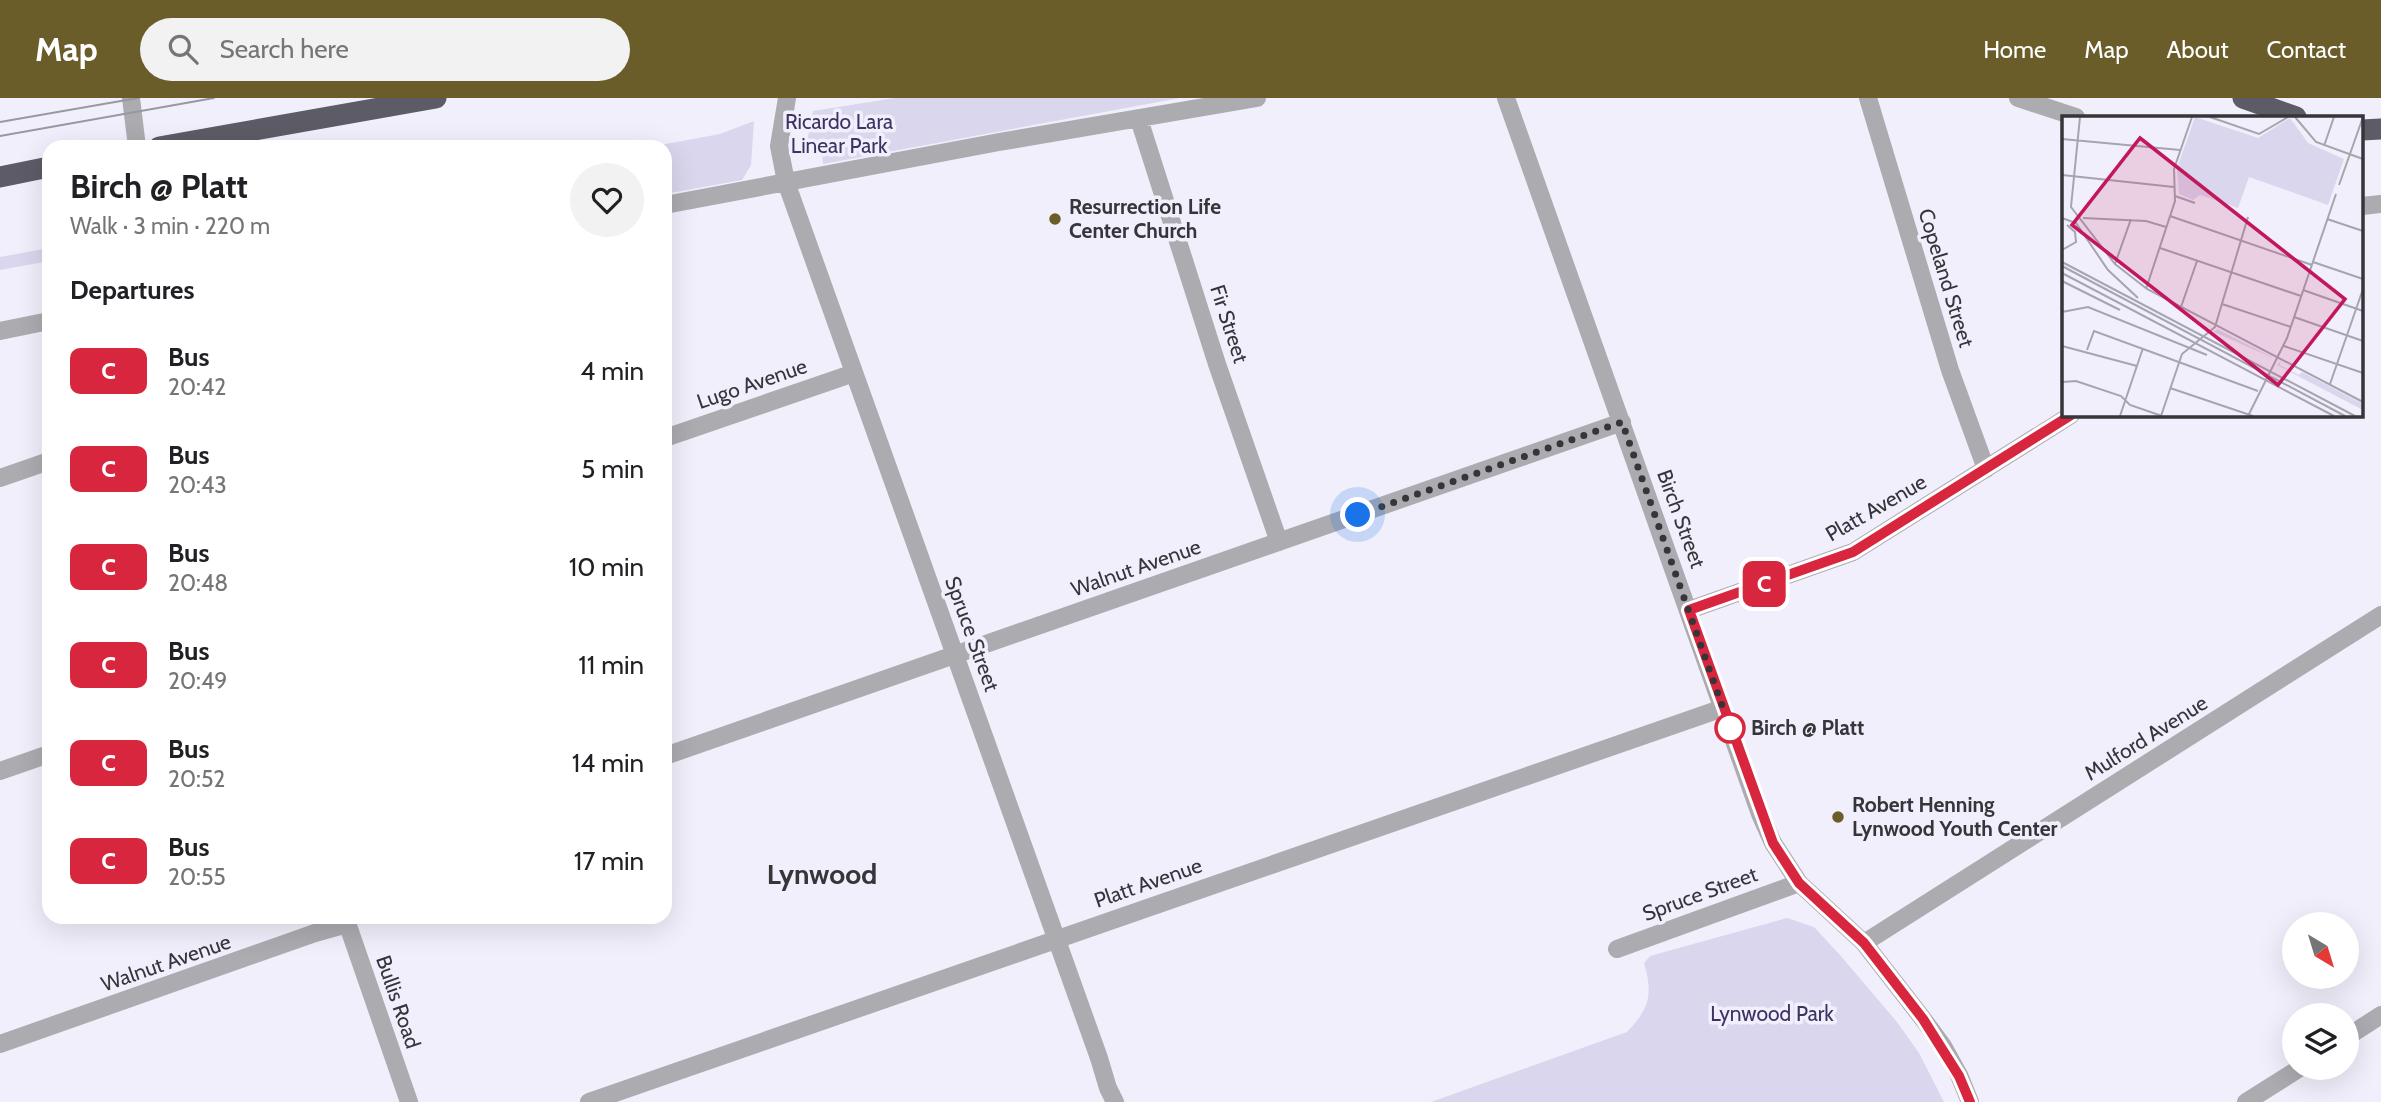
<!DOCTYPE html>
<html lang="en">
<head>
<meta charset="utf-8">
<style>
	body { margin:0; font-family:Cabin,sans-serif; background:#f2f2f2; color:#202124; height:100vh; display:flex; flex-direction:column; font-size:26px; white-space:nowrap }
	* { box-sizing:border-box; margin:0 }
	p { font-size:23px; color:#757577 }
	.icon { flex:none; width:38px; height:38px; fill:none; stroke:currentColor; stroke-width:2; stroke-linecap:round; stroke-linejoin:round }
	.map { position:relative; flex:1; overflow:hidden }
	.sheet { position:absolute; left:42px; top:42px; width:630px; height:784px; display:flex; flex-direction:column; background:#fff; border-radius:21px; box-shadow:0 7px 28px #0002 }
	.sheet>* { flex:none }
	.badge { padding:0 14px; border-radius:10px; font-size:24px; line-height:46px }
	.needle { width:46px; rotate:142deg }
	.buttons { position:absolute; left:2282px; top:814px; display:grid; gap:14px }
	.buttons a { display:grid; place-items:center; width:77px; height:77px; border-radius:50%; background:#fff; box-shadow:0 7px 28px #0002; font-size:35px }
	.you { position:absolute; width:35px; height:35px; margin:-18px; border:5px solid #fff; border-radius:50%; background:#1a73e8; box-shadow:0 0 0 10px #1a73e833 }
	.map>.badge { position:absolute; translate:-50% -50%; box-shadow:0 0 0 4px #fff }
	h2 { padding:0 28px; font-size:26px; line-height:63px }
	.round { display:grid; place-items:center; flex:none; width:74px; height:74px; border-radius:37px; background:#f2f2f2 }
	.summary { display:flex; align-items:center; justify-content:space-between; height:119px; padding:0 28px }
	h1 { font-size:33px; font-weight:800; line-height:52px }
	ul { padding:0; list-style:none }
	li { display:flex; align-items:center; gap:21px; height:98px; padding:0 28px }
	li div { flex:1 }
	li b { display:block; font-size:26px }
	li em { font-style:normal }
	li .badge { min-width:77px; font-weight:700; text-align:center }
	header { display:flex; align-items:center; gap:42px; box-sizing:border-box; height:98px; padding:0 35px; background:#6b5d2a; color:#fff }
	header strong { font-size:33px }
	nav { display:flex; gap:38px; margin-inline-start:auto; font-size:24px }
	.search { width:490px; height:63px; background:#f2f2f2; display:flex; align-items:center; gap:18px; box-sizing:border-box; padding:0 24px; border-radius:38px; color:#757577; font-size:26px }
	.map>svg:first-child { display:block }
	.green { fill:#dad6ed }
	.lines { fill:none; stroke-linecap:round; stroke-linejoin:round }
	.minor { stroke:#ababb0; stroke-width:18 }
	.highway { stroke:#5d5c66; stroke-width:21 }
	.tram { stroke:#9998a1; stroke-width:2 }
	.line-casing { stroke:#fff; stroke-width:16 }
	.line { stroke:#d7263d; stroke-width:10 }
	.walk { stroke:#36353a; stroke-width:7; stroke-dasharray:0 12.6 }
	.poi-dot { fill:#6b5d2a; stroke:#f1effb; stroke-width:2.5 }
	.stop-dot { fill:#fff; stroke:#d7263d; stroke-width:3.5 }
	.labels { text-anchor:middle; stroke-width:7; stroke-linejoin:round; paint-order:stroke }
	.park-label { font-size:21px; fill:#3e3263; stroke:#f1effb }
	.poi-label { font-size:21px; font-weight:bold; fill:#36353a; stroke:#f1effb; text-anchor:start }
	.street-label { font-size:21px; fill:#36353a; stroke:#f1effb }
	.stop-label { font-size:21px; font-weight:bold; fill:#36353a; stroke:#f1effb; text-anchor:start }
	.district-label { font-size:28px; font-weight:bold; fill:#36353a; stroke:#f1effb }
	.inset-road { fill:none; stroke:#a6a5ae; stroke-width:2 }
	.view { fill:#c2185b; fill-opacity:0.15; stroke:#c2185b; stroke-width:3.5 }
	.inset-edge { fill:none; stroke:#36353a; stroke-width:3.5 }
</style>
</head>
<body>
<header>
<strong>Map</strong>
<div class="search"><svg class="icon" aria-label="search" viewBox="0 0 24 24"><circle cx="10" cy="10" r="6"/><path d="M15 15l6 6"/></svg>Search here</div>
<nav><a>Home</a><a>Map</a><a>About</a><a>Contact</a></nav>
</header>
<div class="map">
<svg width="2381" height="1004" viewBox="0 0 2381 1004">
	<rect width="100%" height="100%" fill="#f1effb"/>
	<!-- green -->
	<path class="green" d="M895 0H1180L823 66 822 57 807 44 813 13Z
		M754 23 751 67 742 82 665 96V49H650L720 36Z
		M49 150V163L0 172V159Z
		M1787 820 1814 829 1840 857 1897 924 1919 955 1944 1004H1431L1627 934C1650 910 1653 896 1644 865L1650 858Z"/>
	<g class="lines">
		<!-- minor -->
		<path class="minor" d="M131 0 137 49
			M787 0 779 48 786 84 1099 960 1108 990 1115 1004
			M1506 0 1760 716 1773 745 1799 785 1864 845 1923 921 1943 948 1959 977 1970 1004
			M1868 0 1950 272 1986 371
			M2018 0 2076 19
			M1139 21 1217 266 1279 444
			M665 107 999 44 1257 0
			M2362 108 2381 106
			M0 233 49 223
			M665 340 854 275
			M0 380 49 363
			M1689 512 1853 454 2071 317
			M665 658 1622 324
			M0 673 49 656
			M345 819 409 1004
			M1864 845 2381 517
			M1617 851 1799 785
			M2347 939 2381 917
			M0 946 315 835 347 826
			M589 1004 1723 610
			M2246 1004 2300 970"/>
		<!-- highway -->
		<path class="highway" d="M2243 0 2296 19
			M2362 32 2381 31
			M159 49 436 0
			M0 79 49 69"/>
		<!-- tram -->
		<path class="tram" d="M0 24 138 0
			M0 38 214 0"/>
	</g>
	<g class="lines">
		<!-- line casing -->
		<g class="line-casing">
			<path id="line" d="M1970 1004 1959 978 1923 921 1864 845 1799 785 1773 745 1689 512 1853 454 2071 317"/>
		</g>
		<!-- line -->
		<use href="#line" class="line"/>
		<!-- walk -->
		<path class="walk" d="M1358 417 1622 324 1730 630"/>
	</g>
	<!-- markers -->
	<g class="poi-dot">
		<circle cx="1055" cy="121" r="7"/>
		<circle cx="1838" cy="719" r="7"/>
	</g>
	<circle class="stop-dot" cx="1730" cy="630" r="14"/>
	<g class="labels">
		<!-- park labels -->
		<g class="park-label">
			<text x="839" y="31">Ricardo Lara<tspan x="839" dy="24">Linear Park</tspan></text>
			<text x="1772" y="923">Lynwood Park</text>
		</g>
		<!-- poi labels -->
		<g class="poi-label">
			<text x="1069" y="116">Resurrection Life<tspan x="1069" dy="24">Center Church</tspan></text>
			<text x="1852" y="714">Robert Henning<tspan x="1852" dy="24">Lynwood Youth Center</tspan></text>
		</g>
		<!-- street labels -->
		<g class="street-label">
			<text transform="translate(1946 180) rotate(73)" y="7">Copeland Street</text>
			<text transform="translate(1229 226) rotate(72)" y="7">Fir Street</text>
			<text transform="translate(752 286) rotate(-19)" y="7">Lugo Avenue</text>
			<text transform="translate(1876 410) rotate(-30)" y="7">Platt Avenue</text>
			<text transform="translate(1681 421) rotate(70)" y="7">Birch Street</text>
			<text transform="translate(1136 470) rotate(-19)" y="7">Walnut Avenue</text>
			<text transform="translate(972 536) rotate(70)" y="7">Spruce Street</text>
			<text transform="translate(2146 640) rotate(-32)" y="7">Mulford Avenue</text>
			<text transform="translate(1148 785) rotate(-19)" y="7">Platt Avenue</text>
			<text transform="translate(1700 796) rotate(-20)" y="7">Spruce Street</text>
			<text transform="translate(166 865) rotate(-19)" y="7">Walnut Avenue</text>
			<text transform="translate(398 904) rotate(71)" y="7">Bullis Road</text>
		</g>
		<!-- stop labels -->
		<g class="stop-label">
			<text x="1751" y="637">Birch @ Platt</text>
		</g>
		<!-- district labels -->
		<g class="district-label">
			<text x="822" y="786">Lynwood</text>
		</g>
	</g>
	<!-- overview -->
	<g transform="translate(2062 18)">
		<rect width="301" height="301" fill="#f1effb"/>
		<path d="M133 1 196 22 228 2 246 27 282 43 266 89 187 61 176 92 138 79 131 84 117 78 115 52ZM155 213 210 241 211 242 152 216ZM219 245 218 249 237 259 240 256 301 288V294L215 249Z" fill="#dad6ed"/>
		<path class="inset-road" d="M18 1 9 91 53 148 85 173 301 286M148 1 197 18 226 1M233 1 254 26 301 43M0 23 118 34M262 30 272 1M0 59 112 71M277 69 301 1M113 80 133 87M108 100 250 149M0 102 14 107 46 154 76 182M21 102 84 105 104 111M265 103 301 115M98 132 239 180M0 134 14 126 13 116 5 109M0 146 293 300M251 146 301 163M53 148 69 103M0 150 283 300M0 157 272 300M0 165 58 194M84 173 113 85 112 53 130 1M241 174 301 195M160 188 229 211M119 191 135 145M0 196 26 191 145 239M232 201 301 225M0 230 75 250M222 230 301 257M25 234 32 215 196 275M0 266 14 265 59 280 68 289 100 300M268 268 301 173M108 272 191 300M58 300 81 232M99 300 120 238 153 211 186 101M186 300 225 222 274 78"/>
		<path class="view" d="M78 22 283 183 216 269 10 109Z"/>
		<rect width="301" height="301" class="inset-edge"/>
	</g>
</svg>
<div class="buttons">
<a><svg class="needle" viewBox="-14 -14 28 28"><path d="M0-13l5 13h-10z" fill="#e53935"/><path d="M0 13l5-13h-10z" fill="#757577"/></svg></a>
<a><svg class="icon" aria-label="layers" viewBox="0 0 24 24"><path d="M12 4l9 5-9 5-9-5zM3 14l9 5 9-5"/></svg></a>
</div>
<div class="you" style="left:1358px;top:417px"></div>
<b class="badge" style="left:1764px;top:486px;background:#d7263d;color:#fff">C</b>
<section class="sheet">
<div class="summary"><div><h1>Birch @ Platt</h1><p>Walk · 3 min · 220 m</p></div><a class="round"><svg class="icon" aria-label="heart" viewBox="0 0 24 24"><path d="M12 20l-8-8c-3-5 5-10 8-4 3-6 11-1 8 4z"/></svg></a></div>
<h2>Departures</h2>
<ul>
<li><span class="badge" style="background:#d7263d;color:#fff">C</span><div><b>Bus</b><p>20:42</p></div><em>4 min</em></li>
<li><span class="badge" style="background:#d7263d;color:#fff">C</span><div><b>Bus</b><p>20:43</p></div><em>5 min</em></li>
<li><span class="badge" style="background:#d7263d;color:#fff">C</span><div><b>Bus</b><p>20:48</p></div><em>10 min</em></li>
<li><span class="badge" style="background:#d7263d;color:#fff">C</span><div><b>Bus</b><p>20:49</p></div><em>11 min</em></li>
<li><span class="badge" style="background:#d7263d;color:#fff">C</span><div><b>Bus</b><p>20:52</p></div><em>14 min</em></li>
<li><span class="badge" style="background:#d7263d;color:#fff">C</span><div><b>Bus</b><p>20:55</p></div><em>17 min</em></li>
</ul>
</section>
</div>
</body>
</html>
